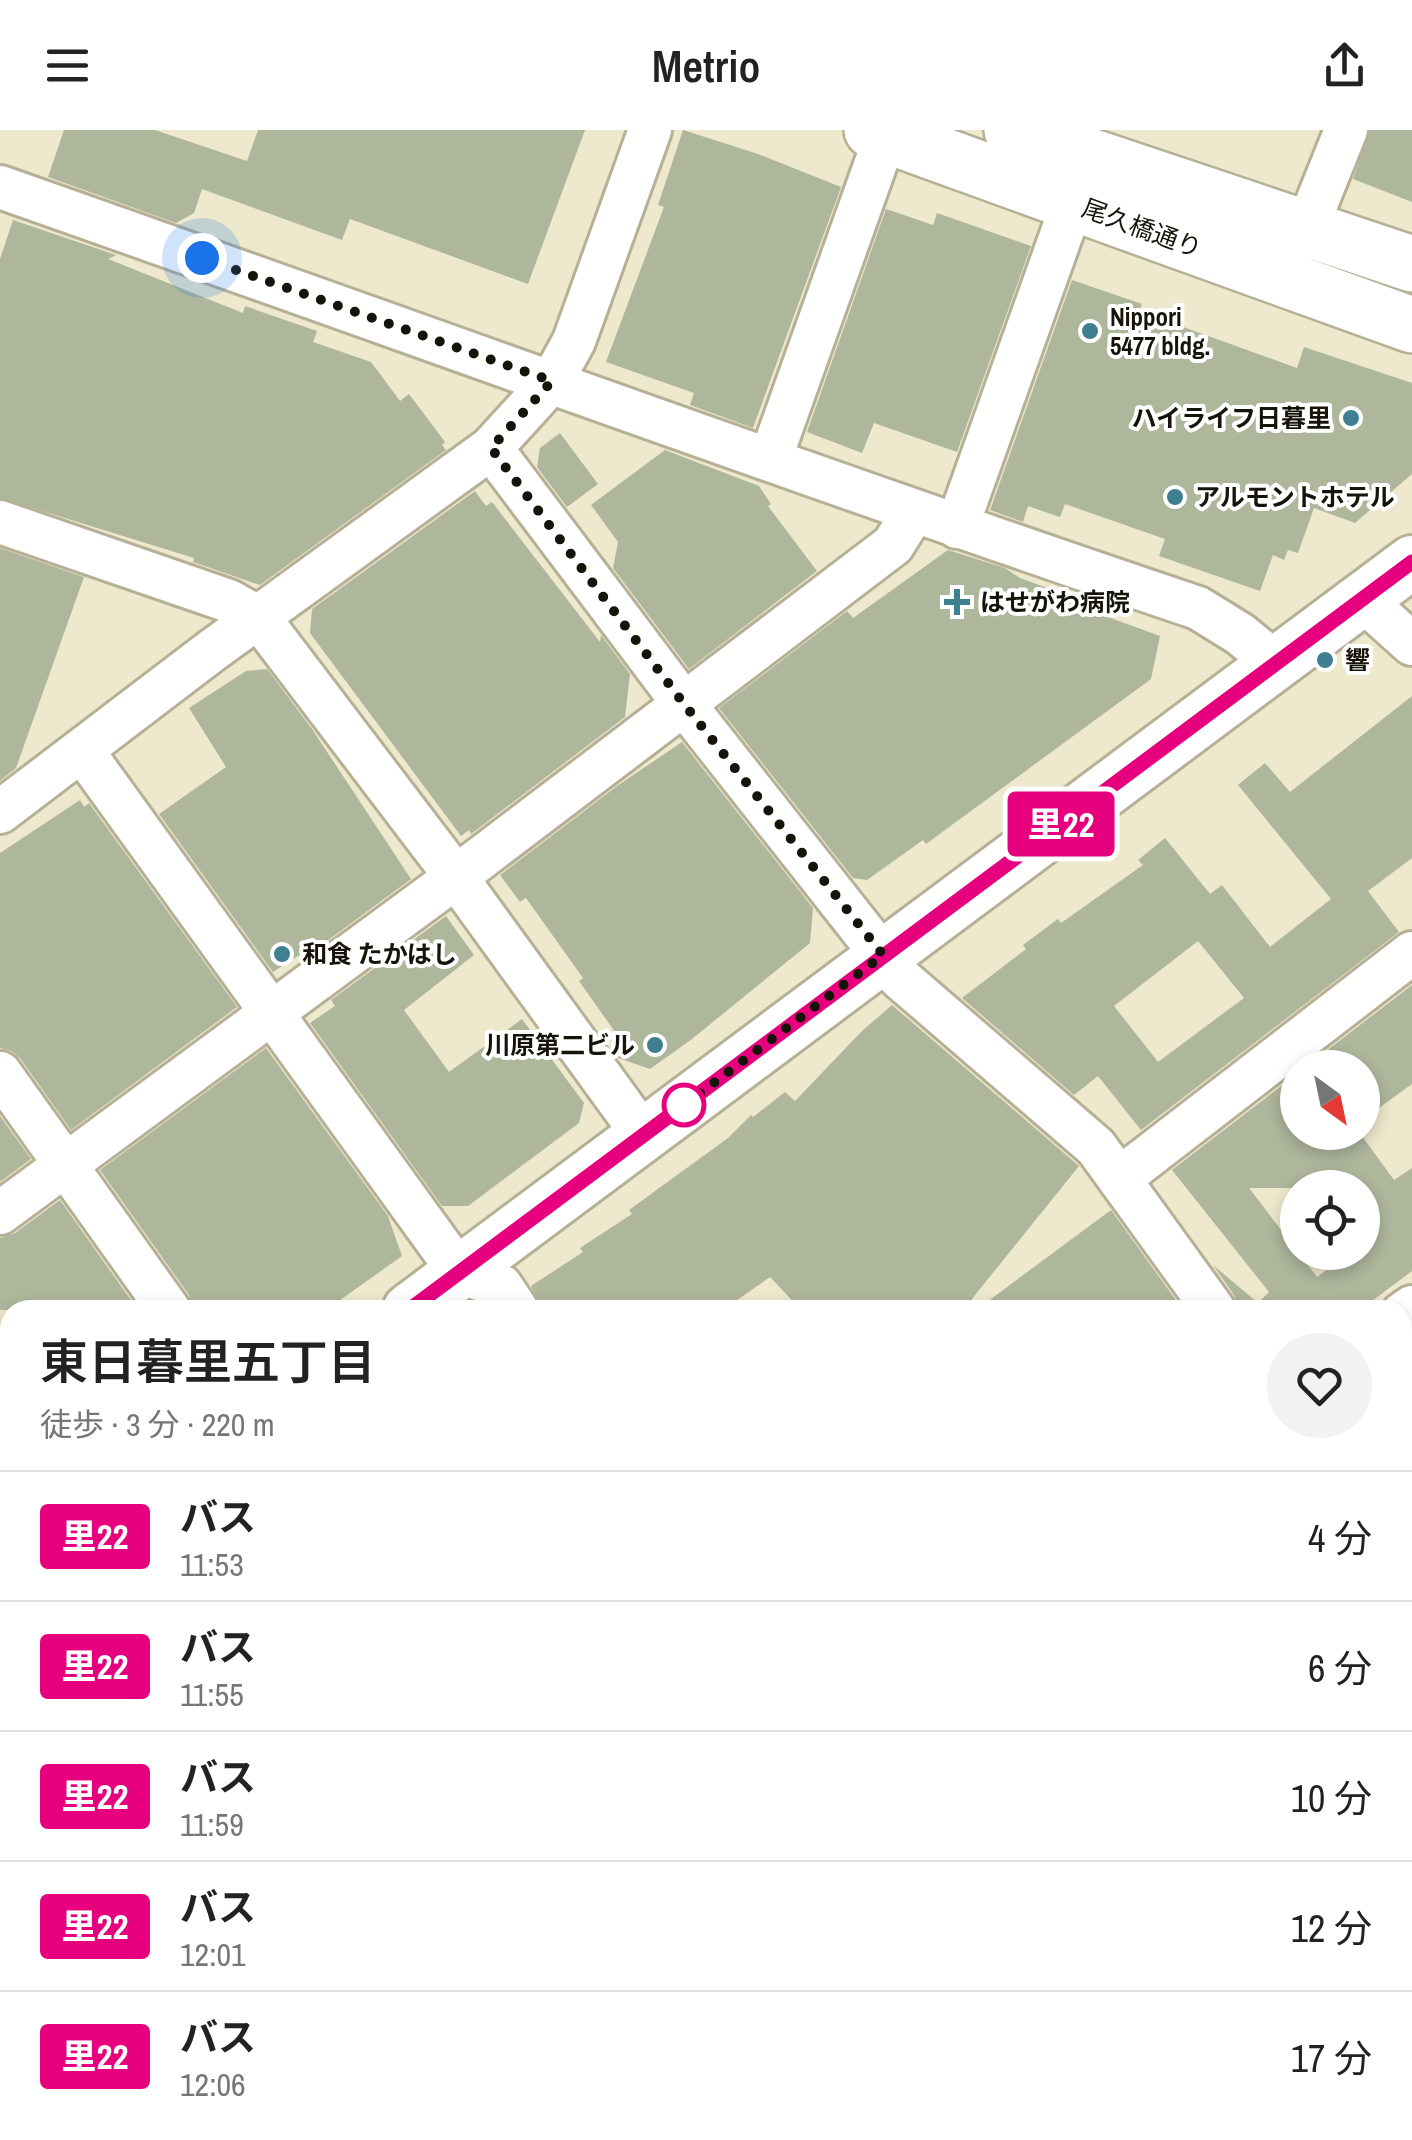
<!DOCTYPE html>
<html lang="ja">
<head>
<meta charset="utf-8">
<style>
	body { margin:0; font-family:"Archivo Narrow","Noto Sans JP",sans-serif; background:#f2f2f2; color:#222; height:100vh; display:flex; flex-direction:column; font-size:38px; white-space:nowrap }
	* { box-sizing:border-box; margin:0 }
	p { font-size:32px; color:#767676 }
	.icon { flex:none; width:55px; height:55px; fill:none; stroke:currentColor; stroke-width:2; stroke-linecap:round; stroke-linejoin:round }
	.map { position:relative; flex:1; overflow:hidden }
	.side { position:absolute; left:0px; top:1170px; width:1412px; height:840px; display:flex; flex-direction:column; background:#fff; border-radius:30px 30px 0 0; box-shadow:0 5px 15px #0003 }
	.side>* { flex:none }
	.badge { padding:0 20px; border-radius:8px; font-size:35px; line-height:65px }
	.needle { width:65px; rotate:147deg }
	.tools { position:absolute; left:1280px; top:920px; display:grid; gap:20px }
	.tools a { display:grid; place-items:center; width:100px; height:100px; border-radius:50%; background:#fff; box-shadow:0 5px 15px #0003; font-size:50px }
	.you { position:absolute; width:50px; height:50px; margin:-25px; border:8px solid #fff; border-radius:50%; background:#1a73e8; box-shadow:0 0 0 15px #1a73e833 }
	.map>.badge { position:absolute; translate:-50% -50%; box-shadow:0 0 0 5px #fff }
	.round { display:grid; place-items:center; flex:none; width:105px; height:105px; border-radius:52px; background:#f2f2f2 }
	.headline { display:flex; align-items:center; justify-content:space-between; height:170px; padding:0 40px }
	h1 { font-size:48px; font-weight:600; line-height:75px }
	ul { padding:0; list-style:none }
	li { display:flex; align-items:center; gap:30px; height:130px; padding:0 40px; border-top:2px solid #e0e0e0 }
	li div { flex:1 }
	li b { display:block; font-size:38px }
	li em { font-style:normal }
	li .badge { min-width:110px; font-weight:700; text-align:center }
	header { display:flex; justify-content:space-between; align-items:center; height:130px; padding:0 40px; background:#fff; font-size:45px; font-weight:600 }
	.map>svg:first-child { display:block }
	.building { fill:#aeb69c; fill-rule:evenodd }
	.lines { fill:none; stroke-linecap:round; stroke-linejoin:round }
	.minor-casing { stroke:#b6b096; stroke-width:48 }
	.tertiary-casing { stroke:#b6b096; stroke-width:58 }
	.primary-casing { stroke:#b6b096; stroke-width:60 }
	.minor { stroke:#fff; stroke-width:42 }
	.tertiary { stroke:#fff; stroke-width:52 }
	.primary { stroke:#fff; stroke-width:55 }
	.line-casing { stroke:#fff; stroke-width:22 }
	.line { stroke:#e6007e; stroke-width:15 }
	.walk { stroke:#16140a; stroke-width:10; stroke-dasharray:0 18 }
	.poi-dot { fill:#3e8091; stroke:#fff; stroke-width:4 }
	.stop-dot { fill:#fff; stroke:#e6007e; stroke-width:5 }
	.labels { text-anchor:middle; stroke-width:8; stroke-linejoin:round; paint-order:stroke }
	.street-label { font-size:25px; fill:#16140a; stroke:#fff }
	.poi-label { font-size:25px; font-weight:bold; fill:#16140a; stroke:#fff; text-anchor:start }
</style>
</head>
<body>
<header><svg class="icon" aria-label="menu" viewBox="0 0 24 24"><path d="M4 6h16M4 12h16M4 18h16"/></svg>Metrio<svg class="icon" aria-label="share" viewBox="0 0 24 24"><path d="M12 15V3M7 8l5-5 5 5M5 13v7h14v-7"/></svg></header>
<div class="map">
<svg width="1412" height="2010" viewBox="0 0 1412 2010">
	<rect width="100%" height="100%" fill="#eee8cd"/>
	<!-- building -->
	<path class="building" d="M64 0H155L247 31 258 0H585L528 154 350 89 342 110 202 59 194 83 176 93 48 47Z
		M683 0 758 24 841 57 753 298 690 275 694 263 606 232 664 77 658 75Z
		M1370 0H1412V72L1353 49Z
		M886 79 933 95 937 83 1031 116 957 322 874 293 862 323 807 302Z
		M13 90 116 125 108 129 243 183 245 176 317 201 313 212 371 232 400 271 409 264 445 312 442 315 446 320 260 455 193 432 194 428 0 368V129Z
		M1072 150 1142 174 1139 181 1297 238 1304 217 1412 253V344L1355 393 1314 378 1298 423 1288 420 1284 430 1273 425 1260 461 1159 426 1165 409 1065 374 1060 387 1028 376 1023 392 990 380Z
		M560 303 598 354 567 377 537 337 540 318Z
		M665 320 759 356 771 374 768 376 817 441 689 539 613 438 618 412 591 375Z
		M475 361 486 376 492 372 600 512 601 505 630 544 625 587 471 704 469 700 461 706 310 503 312 479Z
		M0 418 84 447 16 638 0 651Z
		M948 420 1005 438 1020 448 1085 472 1083 478 1160 506 1151 549 926 714 923 710 867 750 853 748 719 578 847 481 853 488Z
		M267 539 312 599 411 749 304 828 301 824 273 842 159 684 226 637 189 578 246 541Z
		M1412 566V728L1368 761 1399 802 1141 1000 1098 946 1074 965 962 868 1026 819 1023 815 1058 789 1061 793 1143 735 1138 730 1165 708 1210 764 1222 755 1270 817 1331 769 1238 655 1265 633 1290 662ZM1198 811 1244 868 1158 932 1114 876Z
		M682 612 813 778 810 813 692 909 650 939 618 928 615 923 625 916 579 851 583 848 526 768 520 772 500 745 617 656Z
		M80 670 84 677 89 673 237 877 71 1000 20 928 11 921 0 918V723Z
		M446 786 474 825 404 880 449 942 522 889 584 973 579 993 468 1076H442L310 893 335 876 331 870Z
		M1412 855V954L1362 990V938H1304Z
		M892 875 1079 1036 963 1180H801L770 1147 723 1180H542L531 1156 583 1122 580 1118 632 1084 629 1080 728 1008 751 985 753 987 785 962 795 971 862 901Z
		M266 918 388 1086 402 1126 326 1180H194L189 1165 100 1040Z
		M1298 943V1002H1359L1394 1050 1412 1038V1141L1360 1180H1239L1234 1165 1213 1135 1258 1173 1269 1162 1172 1040ZM1249 1058H1362V1094L1372 1107 1362 1114V1122H1351L1317 1147Z
		M0 986 31 1029 0 1052Z
		M60 1070 138 1180H0V1108L15 1103Z
		M1111 1080 1183 1180H976Z"/>
	<g class="lines">
		<!-- minor casing -->
		<g class="minor-casing">
			<path id="minor" d="M0 57C399 197 797 343 1198 478L1240 504 1277 534
				M1307 97 1346 0
				M491 318 684 574 900 848 1096 1017 1214 1180
				M770 330 886 5
				M0 392 229 471 259 488 456 747 644 1006
				M957 397 1073 72
				M1363 470 1412 514
				M83 622 460 1143 501 1156 517 1180
				M0 682 210 522 491 318 552 251 574 211 650 0
				M0 943 169 1180
				M1119 1049 1412 823
				M0 1083 456 747 893 415 913 383
				M1402 1184 1412 1177
				M0 1433 10 1447
				M1402 1444 1412 1458
				M1402 1852 1412 1845
				M441 2000 448 2010
				M1083 2000 1090 2010
				M241 2010 254 2000
				M1183 2010 1197 2000"/>
		</g>
		<!-- tertiary casing -->
		<g class="tertiary-casing">
			<path id="tertiary" d="M409 1180 1412 432
				M0 1478 10 1470"/>
		</g>
		<!-- primary casing -->
		<g class="primary-casing">
			<path id="primary" d="M872 0 1412 195
				M1012 0 1412 134"/>
		</g>
		<!-- minor -->
		<use href="#minor" class="minor"/>
		<!-- tertiary -->
		<use href="#tertiary" class="tertiary"/>
		<!-- primary -->
		<use href="#primary" class="primary"/>
	</g>
	<g class="lines">
		<!-- line casing -->
		<g class="line-casing">
			<path id="line" d="M409 1180 1412 432"/>
		</g>
		<!-- line -->
		<use href="#line" class="line"/>
		<!-- walk -->
		<path class="walk" d="M202 128 552 251 491 318 684 574 883 825 674 983 684 975"/>
	</g>
	<!-- markers -->
	<g class="poi-dot">
		<circle cx="1090" cy="201" r="10"/>
		<circle cx="1351" cy="288" r="10"/>
		<circle cx="1175" cy="367" r="10"/>
		<path d="M952 457h10v10h10v10h-10v10h-10v-10h-10v-10h10z"/>
		<circle cx="1325" cy="530" r="10"/>
		<circle cx="282" cy="824" r="10"/>
		<circle cx="655" cy="915" r="10"/>
	</g>
	<circle class="stop-dot" cx="684" cy="975" r="20"/>
	<g class="labels">
		<!-- street labels -->
		<g class="street-label">
			<text transform="translate(1142 98) rotate(20)" y="9">尾久橋通り</text>
		</g>
		<!-- poi labels -->
		<g class="poi-label">
			<text x="1110" y="196">Nippori<tspan x="1110" dy="29">5477 bldg.</tspan></text>
			<text x="1331" y="297" text-anchor="end">ハイライフ日暮里</text>
			<text x="1195" y="376">アルモントホテル</text>
			<text x="980" y="481">はせがわ病院</text>
			<text x="1345" y="539">響</text>
			<text x="302" y="833">和食 たかはし</text>
			<text x="635" y="924" text-anchor="end">川原第二ビル</text>
		</g>
	</g>
</svg>
<div class="tools">
<a><svg class="needle" viewBox="-14 -14 28 28"><path d="M0-13l5 13h-10z" fill="#e53935"/><path d="M0 13l5-13h-10z" fill="#767676"/></svg></a>
<a><svg class="icon" aria-label="locate" viewBox="0 0 24 24"><circle cx="12" cy="12" r="6"/><path d="M12 2v4M12 18v4M2 12h4M18 12h4"/></svg></a>
</div>
<div class="you" style="left:202px;top:128px"></div>
<b class="badge" style="left:1061px;top:694px;background:#e6007e;color:#fff">里22</b>
<section class="side">
<div class="headline"><div><h1>東日暮里五丁目</h1><p>徒歩 · 3 分 · 220 m</p></div><a class="round"><svg class="icon" aria-label="heart" viewBox="0 0 24 24"><path d="M12 20l-8-8c-3-5 5-10 8-4 3-6 11-1 8 4z"/></svg></a></div>
<ul>
<li><span class="badge" style="background:#e6007e;color:#fff">里22</span><div><b>バス</b><p>11:53</p></div><em>4 分</em></li>
<li><span class="badge" style="background:#e6007e;color:#fff">里22</span><div><b>バス</b><p>11:55</p></div><em>6 分</em></li>
<li><span class="badge" style="background:#e6007e;color:#fff">里22</span><div><b>バス</b><p>11:59</p></div><em>10 分</em></li>
<li><span class="badge" style="background:#e6007e;color:#fff">里22</span><div><b>バス</b><p>12:01</p></div><em>12 分</em></li>
<li><span class="badge" style="background:#e6007e;color:#fff">里22</span><div><b>バス</b><p>12:06</p></div><em>17 分</em></li>
</ul>
</section>
</div>
</body>
</html>
